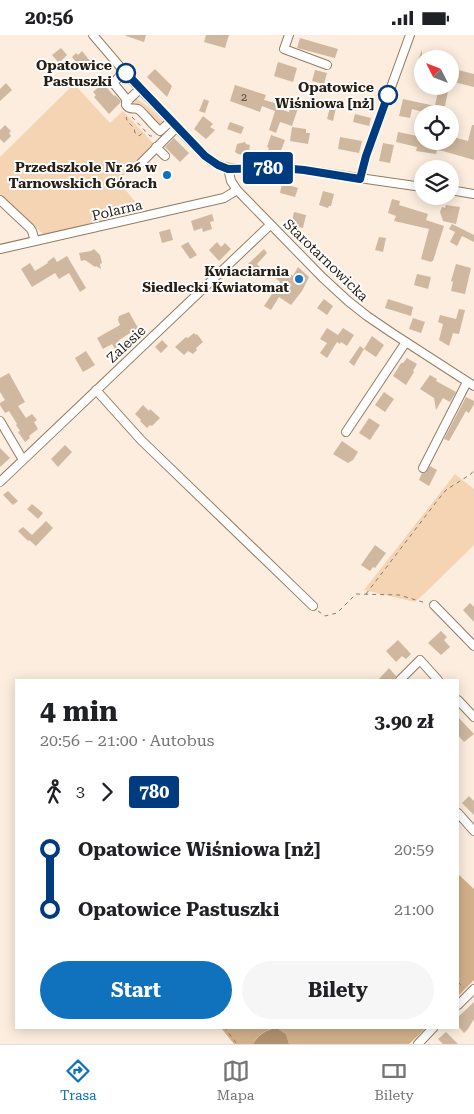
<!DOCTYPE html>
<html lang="pl">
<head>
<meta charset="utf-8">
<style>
	body { margin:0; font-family:"Roboto Serif",serif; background:#f6f6f6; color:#202124; height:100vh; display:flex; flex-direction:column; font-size:19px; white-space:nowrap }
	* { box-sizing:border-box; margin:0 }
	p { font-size:16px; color:#757577 }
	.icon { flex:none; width:28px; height:28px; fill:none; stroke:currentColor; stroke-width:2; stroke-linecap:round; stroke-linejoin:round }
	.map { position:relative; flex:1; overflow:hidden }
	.drawer { position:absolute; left:15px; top:644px; width:444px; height:350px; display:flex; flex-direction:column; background:#fff; border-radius:0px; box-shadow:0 2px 12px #0003 }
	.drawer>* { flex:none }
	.badge { padding:0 10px; border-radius:4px; font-size:18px; line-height:32px }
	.needle { width:32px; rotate:312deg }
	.controls { position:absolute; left:414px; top:15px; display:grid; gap:10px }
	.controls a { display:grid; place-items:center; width:45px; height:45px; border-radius:50%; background:#fff; box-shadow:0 2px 12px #0003; font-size:25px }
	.map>.badge { position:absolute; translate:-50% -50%; box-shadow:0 0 0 2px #fff }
	.legs { display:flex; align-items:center; gap:8px; height:55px; padding:0 25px; font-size:16px }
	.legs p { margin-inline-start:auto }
	.summary { display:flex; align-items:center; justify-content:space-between; height:85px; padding:0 25px }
	h1 { font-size:28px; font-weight:700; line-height:38px }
	.cta { display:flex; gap:10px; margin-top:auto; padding:10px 25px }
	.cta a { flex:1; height:58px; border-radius:30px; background:#1071bd; color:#fff; font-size:20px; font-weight:700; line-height:58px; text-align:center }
	.cta a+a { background:#f6f6f6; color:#202124 }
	ul { padding:0 25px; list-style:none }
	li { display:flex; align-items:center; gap:18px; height:60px; font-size:19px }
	li i { display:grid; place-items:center; width:8px; height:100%; margin:0 6px; background:currentColor }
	li i::after { content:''; width:12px; height:12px; margin:-6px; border:4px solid; border-radius:50%; background:#fff }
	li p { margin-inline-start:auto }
	li:first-child i { background:linear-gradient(#0000 50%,currentColor 0) }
	li:last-child i { background:linear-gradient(currentColor 50%,#0000 0) }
	.status { display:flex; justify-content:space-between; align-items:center; height:35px; padding:0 25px; background:#fff; direction:ltr }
	.status svg { height:14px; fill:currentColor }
	.menu { display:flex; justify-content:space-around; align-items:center; height:70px; border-top:1px solid #e0e0e0; background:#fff; font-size:14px; color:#757577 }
	.menu a { display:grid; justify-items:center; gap:2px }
	.menu .active { color:#1071bd }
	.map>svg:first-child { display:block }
	.green { fill:#f4d4b2 }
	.forest { fill:#d2b08a }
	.water { fill:#b3926e }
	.building { fill:#cfb89f }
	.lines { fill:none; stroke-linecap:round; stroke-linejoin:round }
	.minor-casing { stroke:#937d65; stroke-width:10 }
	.path { stroke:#887c70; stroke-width:1; stroke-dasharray:4 4; stroke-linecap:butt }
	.minor { stroke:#fff; stroke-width:8 }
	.line-1-casing { stroke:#fff; stroke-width:11 }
	.line-1 { stroke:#003b80; stroke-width:8 }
	.stop-1-dot { fill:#fff; stroke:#003b80; stroke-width:2.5 }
	.poi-dot { fill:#1071bd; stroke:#fdfdfd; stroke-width:2 }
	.labels { text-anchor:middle; stroke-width:4; stroke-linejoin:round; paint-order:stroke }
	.number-label { font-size:11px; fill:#514437 }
	.stop-label { font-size:14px; font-weight:bold; fill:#271e14; stroke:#fdfdfd; text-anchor:end }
	.poi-label { font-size:14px; font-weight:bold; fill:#271e14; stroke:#fdfdfd; text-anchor:end }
	.street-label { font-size:14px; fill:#271e14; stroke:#fdfdfd }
</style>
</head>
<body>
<div class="status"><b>20:56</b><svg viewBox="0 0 49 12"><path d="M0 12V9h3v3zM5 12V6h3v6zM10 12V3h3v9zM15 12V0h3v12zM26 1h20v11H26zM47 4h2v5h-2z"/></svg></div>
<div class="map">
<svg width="474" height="1009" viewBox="0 0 474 1009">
	<rect width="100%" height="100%" fill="#fcedde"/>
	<!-- green -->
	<path class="green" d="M74 49 110 88 123 76 154 109 118 146 142 175 44 200 0 159V122Z
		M136 63 150 73 165 89 160 92 130 71 131 66Z
		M455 439 474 454V510L427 556 415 567 364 555Z"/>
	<!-- forest -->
	<path class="forest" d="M458 839 474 854V945L458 961Z
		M221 993H274C265 995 257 1001 253 1009H234Z
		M277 993H426L409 1009H289L286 999Z"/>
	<!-- water -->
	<path class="water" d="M277 993 286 999 289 1009H253C258 1000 267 994 277 993Z"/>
	<!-- building -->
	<path class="building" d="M126 0H146L144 7 126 1Z
		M206 0H229L225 13 204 7Z
		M300 3 338 14 335 23 297 13Z
		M61 13 67 20 59 28 52 20Z
		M422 15V36L415 33Z
		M82 16 90 26 81 33 72 22 76 18 78 20Z
		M278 27 297 33 293 47 274 41Z
		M450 33 474 39V52L450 46Z
		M155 34 172 51 167 62 147 42Z
		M315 35 327 38 324 49 312 46Z
		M6 48 12 55 0 66V54Z
		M103 48 114 61 115 60 121 66 120 68 109 79 94 62 96 60 93 57Z
		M235 50 266 60 264 65 278 69 275 76 262 71 260 77 230 66Z
		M439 51H449L445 71H443L441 79H430L412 74 410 83 399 81 403 64 435 71Z
		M204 64 209 66 205 78 199 76Z
		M292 67 299 70 292 91 280 87 276 98 269 95 276 73 289 77Z
		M330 72 336 73 333 86 327 84Z
		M355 79 371 83 369 91 353 87Z
		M203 81 213 89 210 92 215 95 206 104 194 94Z
		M230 87 244 92 241 99 227 94Z
		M5 90 11 96 9 98 11 101 4 108 0 104V95Z
		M472 90H474V125L443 116 437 115 436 119 416 116 417 112 396 107 398 97 422 102V106H452L453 102 468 106Z
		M292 92 306 94V98H310L308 109 290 106Z
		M271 100 285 105 279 121 267 117 269 113 267 112Z
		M340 102 362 106 359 118 338 114Z
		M174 103 189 118 180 127 165 112Z
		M245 107 246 109 250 110 248 121 238 119 235 117 237 109Z
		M383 108 394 110 390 128 379 126Z
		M282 148 298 153 295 162 280 158Z
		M323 156 334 159 331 171H329L328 173 319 170Z
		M392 164 400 166 399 170 428 179 426 185 444 191 433 226H432L431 227 421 224 429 194 394 186 396 181 388 178Z
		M446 170 460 172 456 189 443 186 440 177 442 172 445 173Z
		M294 177 306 180 303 193 291 190Z
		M212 179 214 186 210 187 212 194 203 197 202 193 194 196 191 186Z
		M452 189 474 200V207L462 201 457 211 450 207 455 197 449 194Z
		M170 194 173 205 162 208 159 197Z
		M379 202 386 203 383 217 375 215Z
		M188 207 197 220 190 224 181 211Z
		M217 207 221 212 225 208 231 214 219 226 209 215Z
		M94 214 100 220 102 228 100 229 101 234 96 231 95 232 85 225 81 226 79 218 91 216Z
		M264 214 267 218 257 229 263 235 256 242 251 236 253 234 248 229Z
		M67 221 86 253 80 257 69 238 59 244 55 238 32 252 21 234 30 228 35 236 48 228 47 227 54 222 57 227Z
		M456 229 471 233 465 259 451 256 453 247 451 246Z
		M279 230 293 241 298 232 309 242 302 256 291 270 279 262 271 275 264 271 280 247 271 239Z
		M417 239 431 242 428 254 414 250Z
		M324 264 333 271 327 280 317 273Z
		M388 264 413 272 411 281 385 273Z
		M459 274 465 275 459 299 453 298 449 311 439 305 443 289 438 287 440 280 456 284Z
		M129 277 138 293 119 305 124 314 117 318 112 309 103 314 97 303 120 290 118 285 119 281Z
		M413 283 425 287 421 298 409 294Z
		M327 293 338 300 343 293 354 300 347 311 341 307 340 309 337 307 327 323 320 318 327 308 320 304Z
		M194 298 196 300 197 299 203 307 196 313 197 315 193 319 188 316 184 320 175 312 186 302 188 303Z
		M372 301 384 310 376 322 364 314 354 331 349 327 360 311 364 314Z
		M162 305 168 311 161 318 155 312Z
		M86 316 95 330 83 337 75 323Z
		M407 323 417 329 413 336 414 337 406 350 393 341 401 328H403Z
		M9 338 25 367 18 371 26 383 32 379 37 385 34 387 38 394 29 401 30 403 25 407 18 397 20 396 16 390 17 389 9 376 5 378 0 370V368L5 365 0 357V343Z
		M430 340 437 344 436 346 456 357 450 367 443 363 436 375 434 363 420 354Z
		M384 357 394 364 385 377 375 370Z
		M466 362 474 366V369L469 378 466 376 449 406 444 404Z
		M143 370 149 376 150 374 160 383 152 391 150 390 147 393 140 386 141 385 135 379Z
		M369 383 380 390 370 405 359 398Z
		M342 406 358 417 353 425 348 428 333 419Z
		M65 410 72 417 58 432 51 424Z
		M0 413 10 423 0 432Z
		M430 431 437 435 429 451 419 445 422 438 426 437Z
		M8 456 18 466 13 470 3 460Z
		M32 469 43 478 38 484 27 474Z
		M46 486 53 493 36 511 29 505 28 506 18 496 23 492 32 500Z
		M375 510 386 518 375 533 373 532 370 536 361 530Z
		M470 568 474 572V587L463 575Z
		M441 596 447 602 444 605 450 612 441 620 428 608Z
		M398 605 411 619 406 624 402 621 396 627 386 616Z
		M389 633 396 641 394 645H378Z
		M458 682 474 699 464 707 458 700Z
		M469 761 474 766V780L462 768Z
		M474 967V984L468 994 464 998 458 991V982Z
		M446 997 458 1009H443L438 1004Z"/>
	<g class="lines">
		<!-- minor casing -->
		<g class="minor-casing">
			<path id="minor" d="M93 0 128 41 190 106 211 126 223 132 238 134 282 133 304 135 422 152
				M289 0 284 14 327 30
				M125 37C121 41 115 44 114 49L128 66
				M140 54 126 67V70C131 76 132 72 138 74 143 77 153 91 160 96L161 95 171 86
				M156 112 165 121
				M141 128 177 92
				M228 133 231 146 237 155 322 242 348 266 367 281 392 298 474 351
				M360 143 366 121 410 0
				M450 155 474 159
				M0 165 30 193 32 196 35 206
				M0 214 224 163 237 155
				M96 355 141 405 313 571
				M0 386 23 425
				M346 397 406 307
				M423 433 467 347
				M0 447 270 190
				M434 570 474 611
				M400 645 420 625 438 645
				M458 665 474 682
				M458 778 474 796
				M458 970 474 954
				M418 1009 434 992"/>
		</g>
		<!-- path -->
		<path class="path" d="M127 82 126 83 128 87 134 93 135 98 139 101 145 96
			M132 82 150 101H153
			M366 559 437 466 446 455 471 439 474 435
			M318 576 325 581 337 578 356 559 399 560 426 568
			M458 947 464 953
			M224 992 237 1009"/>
		<!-- minor -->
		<use href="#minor" class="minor"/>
	</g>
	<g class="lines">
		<!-- line-1 casing -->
		<g class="line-1-casing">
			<path id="line-1" d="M126 38 205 121 218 130 228 134 282 133 304 135 360 144 366 121 388 60"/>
		</g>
		<!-- line-1 -->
		<use href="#line-1" class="line-1"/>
	</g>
	<!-- markers -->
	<g class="stop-1-dot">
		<circle cx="126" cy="38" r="9"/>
		<circle cx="388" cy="60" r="9"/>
	</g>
	<g class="poi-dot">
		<circle cx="167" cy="140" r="5"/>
		<circle cx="299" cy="244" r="5"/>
	</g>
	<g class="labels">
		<!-- number labels -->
		<g class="number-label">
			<text x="244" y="66">2</text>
		</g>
		<!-- stop labels -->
		<g class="stop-label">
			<text x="112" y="35">Opatowice<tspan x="112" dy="16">Pastuszki</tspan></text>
			<text x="374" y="57">Opatowice<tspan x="374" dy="16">Wiśniowa [nż]</tspan></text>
		</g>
		<!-- poi labels -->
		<g class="poi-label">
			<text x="157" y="137">Przedszkole Nr 26 w<tspan x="157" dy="16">Tarnowskich Górach</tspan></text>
			<text x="289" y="241">Kwiaciarnia<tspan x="289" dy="16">Siedlecki Kwiatomat</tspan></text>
		</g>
		<!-- street labels -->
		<g class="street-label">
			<text transform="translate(117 175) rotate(-13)" y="5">Polarna</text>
			<text transform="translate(326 225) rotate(44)" y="5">Starotarnowicka</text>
			<text transform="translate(126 309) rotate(-43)" y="5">Zalesie</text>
		</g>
	</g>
</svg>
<div class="controls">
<a><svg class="needle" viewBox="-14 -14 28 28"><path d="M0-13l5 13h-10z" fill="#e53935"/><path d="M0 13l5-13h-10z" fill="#757577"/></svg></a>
<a><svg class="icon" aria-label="locate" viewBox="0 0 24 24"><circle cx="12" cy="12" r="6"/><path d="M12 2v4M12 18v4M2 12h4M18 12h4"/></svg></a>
<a><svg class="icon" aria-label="layers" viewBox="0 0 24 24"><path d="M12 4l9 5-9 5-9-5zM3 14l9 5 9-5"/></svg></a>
</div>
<b class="badge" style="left:268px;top:133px;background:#003b80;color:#fff">780</b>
<section class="drawer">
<div class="summary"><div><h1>4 min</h1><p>20:56 – 21:00 · Autobus</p></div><b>3.90 zł</b></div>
<div class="legs"><svg class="icon" aria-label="walk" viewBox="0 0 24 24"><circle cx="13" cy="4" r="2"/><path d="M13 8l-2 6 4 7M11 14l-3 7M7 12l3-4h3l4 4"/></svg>3<svg class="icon" aria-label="forward" viewBox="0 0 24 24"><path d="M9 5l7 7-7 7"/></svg><b class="badge" style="background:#003b80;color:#fff">780</b></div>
<ul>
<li><i style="color:#003b80"></i><b>Opatowice Wiśniowa [nż]</b><p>20:59</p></li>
<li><i style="color:#003b80"></i><b>Opatowice Pastuszki</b><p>21:00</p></li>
</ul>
<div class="cta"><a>Start</a><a>Bilety</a></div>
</section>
</div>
<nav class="menu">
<a class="active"><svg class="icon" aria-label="directions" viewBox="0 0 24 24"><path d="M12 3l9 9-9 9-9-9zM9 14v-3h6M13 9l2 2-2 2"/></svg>Trasa</a>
<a><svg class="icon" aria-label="map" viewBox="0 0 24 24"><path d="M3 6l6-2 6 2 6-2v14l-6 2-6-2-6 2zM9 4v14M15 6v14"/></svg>Mapa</a>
<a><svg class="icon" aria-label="tickets" viewBox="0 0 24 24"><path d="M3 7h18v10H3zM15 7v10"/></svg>Bilety</a>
</nav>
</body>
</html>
